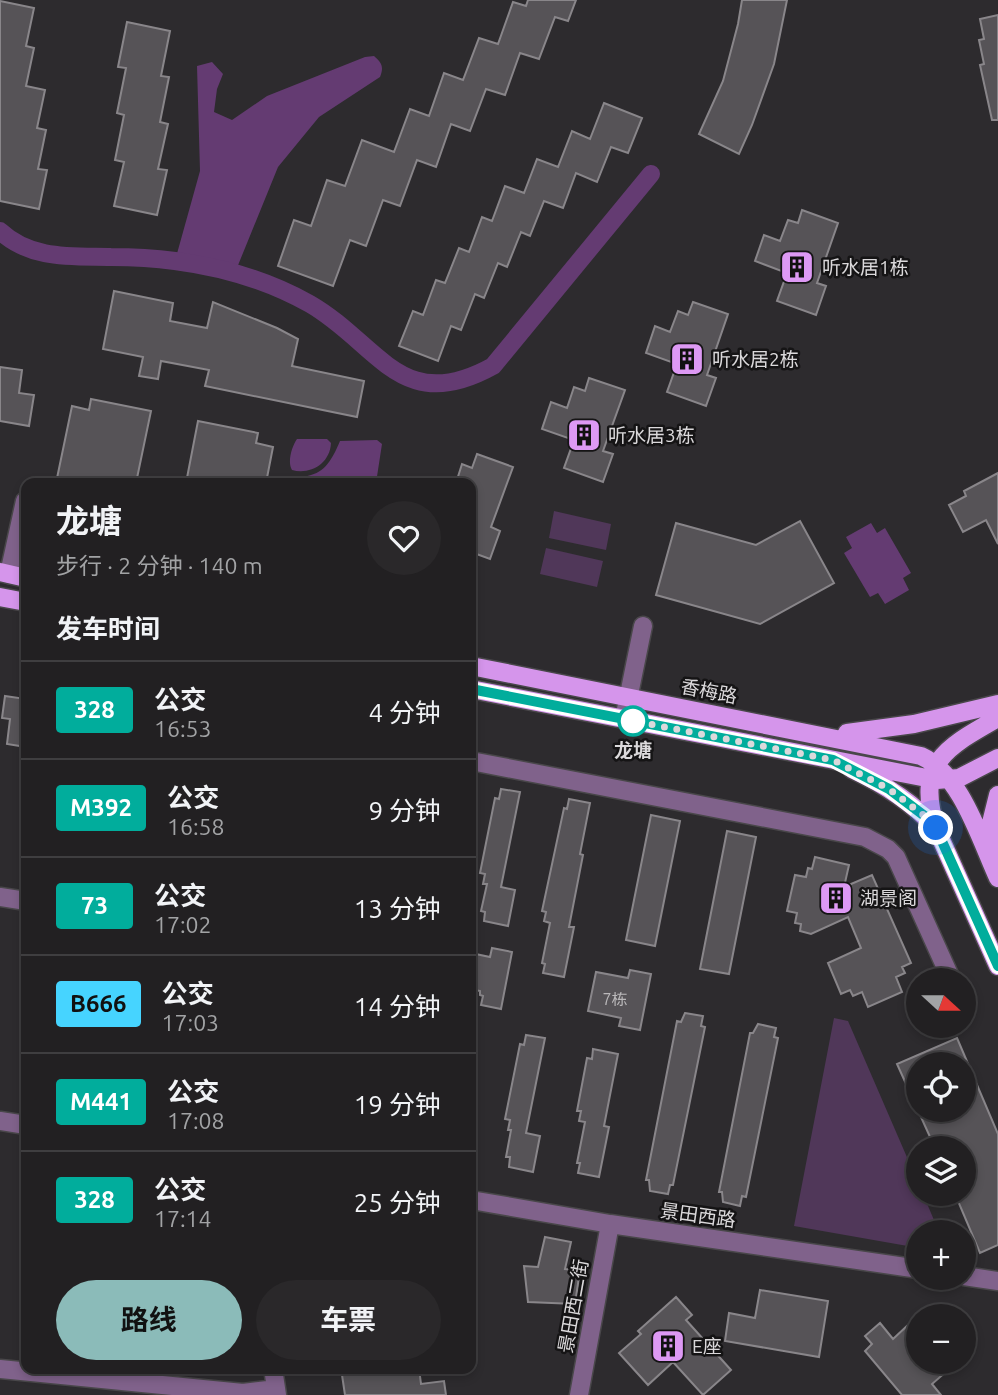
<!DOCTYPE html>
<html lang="zh">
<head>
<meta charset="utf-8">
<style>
	body { margin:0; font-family:Ubuntu,"Noto Sans SC",sans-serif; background:#2a282a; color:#f1f3f6; height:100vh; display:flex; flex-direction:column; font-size:26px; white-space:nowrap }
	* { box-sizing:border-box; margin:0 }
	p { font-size:23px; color:#a2a3a5 }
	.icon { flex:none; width:38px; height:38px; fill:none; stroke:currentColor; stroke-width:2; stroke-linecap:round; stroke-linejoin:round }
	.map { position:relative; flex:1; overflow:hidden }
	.side { position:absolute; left:21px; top:478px; width:455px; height:896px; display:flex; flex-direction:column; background:#222022; border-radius:14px; box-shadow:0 4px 10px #0003,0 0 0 2px #3f3e40 }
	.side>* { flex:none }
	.badge { padding:0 14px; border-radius:5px; font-size:24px; line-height:46px }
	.needle { width:46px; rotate:111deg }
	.buttons { position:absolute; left:906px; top:968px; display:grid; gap:14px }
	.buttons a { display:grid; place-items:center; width:70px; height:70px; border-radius:50%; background:#222022; box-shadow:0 4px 10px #0003,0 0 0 2px #3f3e40; font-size:35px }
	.you { position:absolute; width:35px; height:35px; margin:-18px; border:5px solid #fff; border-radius:50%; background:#1a73e8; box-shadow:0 0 0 10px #1a73e833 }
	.map>.badge { position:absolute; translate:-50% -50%; box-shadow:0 0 0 4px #fff }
	h2 { padding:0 35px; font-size:26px; line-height:63px }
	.round { display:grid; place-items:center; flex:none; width:74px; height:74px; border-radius:37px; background:#2a282a }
	.overview { display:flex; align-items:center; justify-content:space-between; height:119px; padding:0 35px }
	h1 { font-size:33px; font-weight:700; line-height:52px }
	.primary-button { display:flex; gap:14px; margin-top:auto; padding:14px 35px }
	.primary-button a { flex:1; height:80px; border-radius:42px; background:#8bbbb9; color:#111; font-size:28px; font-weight:700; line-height:80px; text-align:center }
	.primary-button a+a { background:#2a282a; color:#f1f3f6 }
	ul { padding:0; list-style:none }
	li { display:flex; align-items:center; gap:21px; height:98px; padding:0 35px; border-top:2px solid #3f3e40 }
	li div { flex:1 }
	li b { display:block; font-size:26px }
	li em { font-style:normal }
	li .badge { min-width:77px; font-weight:700; text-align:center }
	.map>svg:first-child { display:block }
	.green { fill:#503759 }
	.water { fill:#643b72 }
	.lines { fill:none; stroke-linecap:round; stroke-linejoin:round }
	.canal { stroke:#643b72; stroke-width:18 }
	.building { fill:#565357; stroke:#89868a; stroke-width:2; fill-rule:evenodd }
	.minor-casing { stroke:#49474a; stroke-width:21 }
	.major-casing { stroke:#49474a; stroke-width:21 }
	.minor { stroke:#80628b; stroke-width:18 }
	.major { stroke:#d595eb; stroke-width:18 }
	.line-casing { stroke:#fff; stroke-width:16 }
	.line { stroke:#01ad9c; stroke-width:10 }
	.walk { stroke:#dbd9db; stroke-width:7; stroke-dasharray:0 12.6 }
	.stop-dot { fill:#fff; stroke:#01ad9c; stroke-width:3.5 }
	.labels { text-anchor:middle; stroke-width:5; stroke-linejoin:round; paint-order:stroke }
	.number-label { font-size:16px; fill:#bab8ba }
	.poi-label { font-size:19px; fill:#dbd9db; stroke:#151415; text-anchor:start }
	.street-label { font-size:19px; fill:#dbd9db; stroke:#151415 }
	.stop-label { font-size:19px; font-weight:bold; fill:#dbd9db; stroke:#151415 }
</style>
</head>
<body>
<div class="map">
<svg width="998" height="1395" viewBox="0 0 998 1395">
	<rect width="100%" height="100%" fill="#2d2b2e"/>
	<!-- green -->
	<path class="green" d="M554 511 611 524 606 550 549 538Z
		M546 548 603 561 597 587 540 574Z
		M834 1018 848 1021 919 1185V1194H923L939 1232H919V1248L794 1226Z"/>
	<!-- water -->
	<path class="water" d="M374 56C382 63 384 67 380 77L319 117 278 167 232 280 173 268 200 171 197 66 212 62 223 74 217 89 214 112 232 120 267 96 365 57Z
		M297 439H327L331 443C330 464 310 475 292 470 287 462 292 446 297 439Z
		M377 440 382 444 376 483H286C293 475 301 478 311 475 327 471 334 455 340 441Z
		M871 523 877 533 885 528 911 573 903 578 909 590 885 604 878 593 870 597 844 553 852 548 846 537Z"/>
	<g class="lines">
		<!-- canal -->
		<path class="canal" d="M0 231C31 260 72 256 111 257 132 257 153 258 175 261 222 267 269 281 310 304 379 344 401 417 493 366L651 174"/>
	</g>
	<!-- building -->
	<path class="building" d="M528 0H576L568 21 555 17 539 59 520 53 505 95 486 89 470 131 451 124 436 167 417 160 400 206 383 200 366 246 350 240 333 286 278 266 294 220 311 226 327 180 345 186 362 140 394 152 410 109 429 116 444 73 463 80 479 38 498 44 513 2 526 6Z
		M742 0H787L774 64 752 125 739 154 699 134 723 81 738 24Z
		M0 1 34 8 26 46 34 48 26 86 45 90 37 128 46 130 38 169 47 170 39 209 0 201Z
		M998 15V120H992L980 65 984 64 979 40 984 39 980 19Z
		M127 22 170 31 161 76 169 77 160 122 168 124 158 169 167 170 157 215 114 206 124 162 115 160 124 115 117 113 126 68 118 67Z
		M604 103 642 118 628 153 611 147 597 182 576 173 563 208 544 201 530 236 521 232 507 267 498 263 484 298 475 294 461 330 451 326 438 361 399 346 413 311 423 315 436 280 445 283 459 248 469 252 482 217 492 221 505 186 524 193 537 159 558 167 572 131 590 139Z
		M802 210 838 223 817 283 826 286 816 315 777 301 787 273 755 261 764 235 780 241 788 220 798 223Z
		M114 291 173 303 170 321 207 328 213 302 277 328 298 339 292 366 364 381 357 417 205 386 209 370 161 361 158 379 139 376 143 357 103 349Z
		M693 302 728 314 707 375 716 378 706 406 667 392 677 364 646 353 655 326 670 332 678 311 688 315Z
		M0 367 22 370 19 393 34 395 29 426 0 421Z
		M589 378 625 390 603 451 613 454 603 482 564 468 574 440 542 429 551 402 567 408 574 387 585 391Z
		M91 399 151 411 136 483H56L72 406 89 410Z
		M198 421 258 433 256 443 273 447 266 483H186Z
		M477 454 513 467 491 527 500 531 490 559 471 552V483H456L462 464 472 468Z
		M998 473V544L986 520 963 532 949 505 966 496 964 491Z
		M800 521 834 583 760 624 656 595 676 523 756 545Z
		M5 696 26 699V747L7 744 10 719 2 718Z
		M501 789 520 792 501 887 515 890 508 926 484 921 485 912 481 911 487 884H483L485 874 480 873 495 798 499 799Z
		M569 799 590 803 580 854 583 855 569 927H574L564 977 543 973 545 964 542 963 550 923 544 921 546 912 542 911 564 808 567 809Z
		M651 815 680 821 655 946 626 940Z
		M727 831 756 837 729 974 700 969Z
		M815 857 849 865 844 887 872 875 911 963 902 967 905 973 896 977 902 992 868 1007 862 992 853 996 850 990 841 994 828 963 861 948 848 917 811 934 800 931 801 924 795 923 797 913 787 911 795 875 806 877 808 868 812 869Z
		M492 948 512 952 501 1009 481 1005 483 996 480 995V991L471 989V953L490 957Z
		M630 970 651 974 640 1030 619 1026 621 1018 588 1011 596 972 628 978Z
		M685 1013 703 1016 701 1026 705 1027 673 1185H670L668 1194 650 1191 649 1180H646L677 1021 681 1022Z
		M758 1024 776 1028 774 1037 778 1038 746 1197 742 1196 740 1206 723 1202 722 1192H719L750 1033H753Z
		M526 1035 545 1038 526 1133 540 1136 533 1172 509 1167 510 1157H506L511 1130H508L510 1120 505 1119 520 1044 524 1045Z
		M957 1038 998 1134V1245L980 1253 955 1194H964V1148H935L897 1064ZM919 1064H964V1110H919Z
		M593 1049 618 1054 604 1126 609 1127 599 1177 578 1173 580 1163H577L585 1122 579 1121 581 1111H577L587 1058 592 1059Z
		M545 1237 571 1242 565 1269 580 1270 575 1304 528 1302 524 1266 538 1267Z
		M760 1290 828 1301 819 1357 725 1341 729 1313 755 1318Z
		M676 1297 692 1315 686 1320 731 1370 703 1395 673 1362 648 1385 619 1353 641 1334 638 1331Z
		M880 1323 893 1339 908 1325 919 1338V1362H939L947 1371 932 1384 941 1395H902L865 1351 872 1344 865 1336Z
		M377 1368H419L421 1384 444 1381 446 1395H345L342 1375Z"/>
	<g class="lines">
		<!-- minor casing -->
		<g class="minor-casing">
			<path id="minor" d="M9 574 25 501
				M624 719 643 626
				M471 761 865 837 888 849 896 857 951 979
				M0 897 26 901
				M0 1121 26 1125
				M471 1200 610 1224 919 1269
				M964 1276 998 1281
				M273 1368 277 1395
				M0 1369 243 1393 276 1389
				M579 1395 610 1224"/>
		</g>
		<!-- major casing -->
		<g class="major-casing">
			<path id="major" d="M0 572 26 578
				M0 597 26 602
				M471 666 921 756C961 774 980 839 998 878
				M471 689 937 780 959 778 998 758
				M998 718C947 747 915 763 936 828L998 966
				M847 733 914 724 998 704
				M852 769C882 783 912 802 935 827
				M991 853 990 827 998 795"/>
		</g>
		<!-- minor -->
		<use href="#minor" class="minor"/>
		<!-- major -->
		<use href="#major" class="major"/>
	</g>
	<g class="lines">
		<!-- line casing -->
		<g class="line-casing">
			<path id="line" d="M471 689 833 760 889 789 926 817 936 828 998 966"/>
		</g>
		<!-- line -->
		<use href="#line" class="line"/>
		<!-- walk -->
		<path class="walk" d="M633 721 624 719 833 760 889 789 926 817 936 828"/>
	</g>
	<!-- icons -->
	<defs>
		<g id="building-square" transform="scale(1.75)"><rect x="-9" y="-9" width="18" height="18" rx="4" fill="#dd99f4" stroke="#151415"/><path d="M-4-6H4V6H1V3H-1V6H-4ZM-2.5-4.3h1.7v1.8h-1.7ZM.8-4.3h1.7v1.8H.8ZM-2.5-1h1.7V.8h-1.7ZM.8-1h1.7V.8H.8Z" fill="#111"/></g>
	</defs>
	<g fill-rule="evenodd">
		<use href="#building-square" x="797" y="267"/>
		<use href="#building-square" x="687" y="359"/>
		<use href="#building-square" x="584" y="435"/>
		<use href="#building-square" x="836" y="898"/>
		<use href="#building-square" x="668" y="1346"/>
	</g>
	<!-- markers -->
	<circle class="stop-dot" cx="633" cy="721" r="14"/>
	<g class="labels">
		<!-- number labels -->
		<g class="number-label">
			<text x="615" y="1005">7栋</text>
		</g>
		<!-- poi labels -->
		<g class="poi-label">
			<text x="822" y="274">听水居1栋</text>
			<text x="712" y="366">听水居2栋</text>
			<text x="608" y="442">听水居3栋</text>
			<text x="860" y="905">湖景阁</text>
			<text x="692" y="1353">E座</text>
		</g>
		<!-- street labels -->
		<g class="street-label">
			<text transform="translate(709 691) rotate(11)" y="7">香梅路</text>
			<text transform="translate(698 1215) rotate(8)" y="7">景田西路</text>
			<text transform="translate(573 1306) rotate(-80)" y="7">景田西二街</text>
		</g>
		<!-- stop labels -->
		<g class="stop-label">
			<text x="633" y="757">龙塘</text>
		</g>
	</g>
</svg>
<div class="buttons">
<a><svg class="needle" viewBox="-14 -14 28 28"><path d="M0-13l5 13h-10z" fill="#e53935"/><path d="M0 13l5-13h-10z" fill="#a2a3a5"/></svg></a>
<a><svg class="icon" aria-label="locate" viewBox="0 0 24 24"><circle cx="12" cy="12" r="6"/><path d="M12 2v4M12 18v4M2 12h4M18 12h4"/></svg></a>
<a><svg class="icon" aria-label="layers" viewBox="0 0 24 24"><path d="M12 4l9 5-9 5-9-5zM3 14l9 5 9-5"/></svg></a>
<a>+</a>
<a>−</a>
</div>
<div class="you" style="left:936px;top:828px"></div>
<section class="side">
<div class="overview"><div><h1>龙塘</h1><p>步行 · 2 分钟 · 140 m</p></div><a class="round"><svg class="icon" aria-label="heart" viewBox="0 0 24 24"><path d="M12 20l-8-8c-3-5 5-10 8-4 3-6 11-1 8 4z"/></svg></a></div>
<h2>发车时间</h2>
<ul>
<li><span class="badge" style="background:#01ad9c;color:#fff">328</span><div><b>公交</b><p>16:53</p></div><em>4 分钟</em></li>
<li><span class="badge" style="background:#01ad9c;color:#fff">M392</span><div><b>公交</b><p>16:58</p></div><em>9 分钟</em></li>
<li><span class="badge" style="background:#01ad9c;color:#fff">73</span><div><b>公交</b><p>17:02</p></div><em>13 分钟</em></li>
<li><span class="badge" style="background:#46d4ff;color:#111">B666</span><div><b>公交</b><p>17:03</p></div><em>14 分钟</em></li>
<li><span class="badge" style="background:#01ad9c;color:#fff">M441</span><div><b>公交</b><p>17:08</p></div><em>19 分钟</em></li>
<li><span class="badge" style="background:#01ad9c;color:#fff">328</span><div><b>公交</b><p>17:14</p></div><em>25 分钟</em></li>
</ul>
<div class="primary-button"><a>路线</a><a>车票</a></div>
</section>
</div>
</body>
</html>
